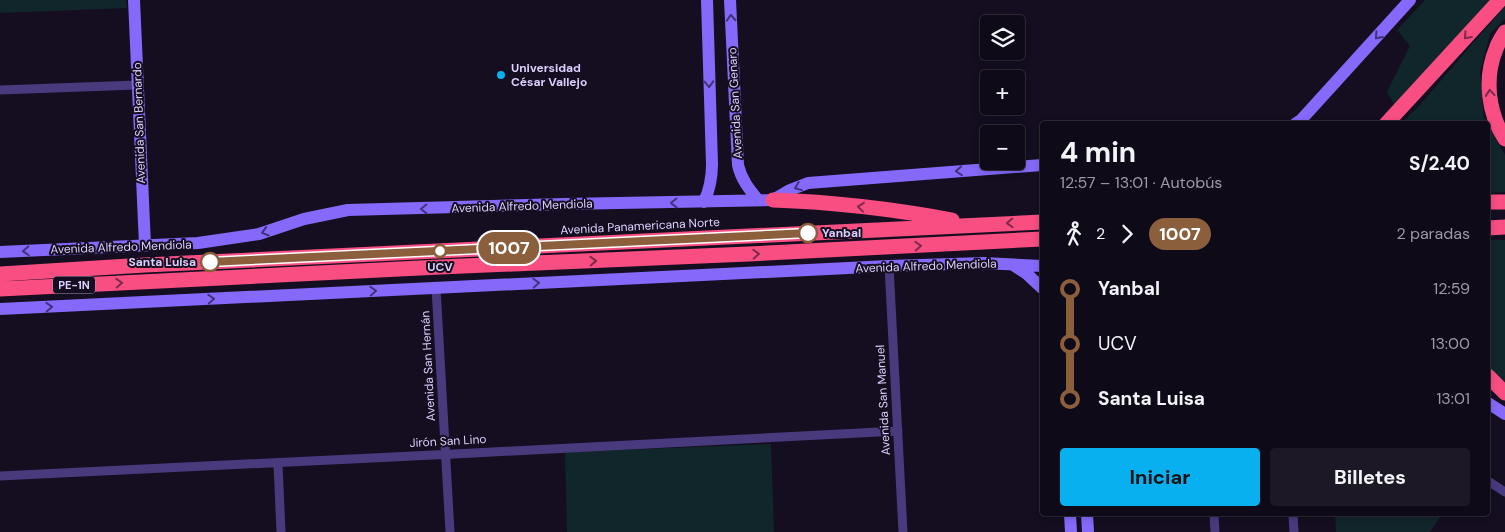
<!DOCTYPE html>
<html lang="es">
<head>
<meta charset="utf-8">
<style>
	body { margin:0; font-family:"DM Sans",sans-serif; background:#1d1825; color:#f1f3f6; height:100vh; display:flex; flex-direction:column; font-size:19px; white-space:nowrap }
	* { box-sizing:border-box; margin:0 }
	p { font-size:16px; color:#9b9aa2 }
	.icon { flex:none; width:28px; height:28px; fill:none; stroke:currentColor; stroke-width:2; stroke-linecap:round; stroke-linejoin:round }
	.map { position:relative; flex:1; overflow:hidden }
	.panel { position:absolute; left:1040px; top:121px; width:450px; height:395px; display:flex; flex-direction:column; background:#0f0a18; border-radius:5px; box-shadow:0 2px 8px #0003,0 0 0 1px #2f2b37 }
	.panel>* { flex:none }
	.badge { padding:0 10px; border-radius:16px; font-size:18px; line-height:32px }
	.buttons { position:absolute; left:980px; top:15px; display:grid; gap:10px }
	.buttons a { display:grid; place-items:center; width:45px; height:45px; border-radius:5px; background:#0f0a18; box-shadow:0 2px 8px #0003,0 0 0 1px #2f2b37; font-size:25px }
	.map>.badge { position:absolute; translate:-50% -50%; box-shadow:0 0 0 2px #fff }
	.legs { display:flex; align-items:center; gap:8px; height:55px; padding:0 20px; font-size:16px }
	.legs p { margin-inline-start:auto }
	.overview { display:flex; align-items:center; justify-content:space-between; height:85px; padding:0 20px }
	h1 { font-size:28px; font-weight:700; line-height:38px }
	.cta { display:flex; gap:10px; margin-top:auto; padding:10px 20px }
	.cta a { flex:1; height:58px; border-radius:5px; background:#09b0ef; color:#111; font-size:20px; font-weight:700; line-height:58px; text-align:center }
	.cta a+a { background:#1d1825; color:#f1f3f6 }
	ul { padding:0 20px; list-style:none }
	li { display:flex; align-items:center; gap:18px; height:55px; font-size:19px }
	li i { display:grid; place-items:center; width:8px; height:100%; margin:0 6px; background:currentColor }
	li i::after { content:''; width:12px; height:12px; margin:-6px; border:4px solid; border-radius:50%; background:#0f0a18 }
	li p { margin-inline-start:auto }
	li:first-child i { background:linear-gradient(#0000 50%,currentColor 0) }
	li:last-child i { background:linear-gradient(currentColor 50%,#0000 0) }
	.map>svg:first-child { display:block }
	.green { fill:#11262a }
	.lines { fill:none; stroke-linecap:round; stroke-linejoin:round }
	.street { stroke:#493a7e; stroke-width:9 }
	.secondary { stroke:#8669fa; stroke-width:12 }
	.highway { stroke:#f94e82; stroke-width:15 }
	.oneway { stroke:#423277 }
	.oneway2 { stroke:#7b2b4c }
	.line-1-casing { stroke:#fff; stroke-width:11 }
	.line-1 { stroke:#8b5e3c; stroke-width:8 }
	.poi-dot { fill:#09b0ef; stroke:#140e20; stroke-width:2 }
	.stop-1-dot { fill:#fff; stroke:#8b5e3c; stroke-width:2.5 }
	.labels { text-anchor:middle; stroke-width:4; stroke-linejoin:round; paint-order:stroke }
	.shield { fill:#140e20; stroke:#a095bb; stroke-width:1 }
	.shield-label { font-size:11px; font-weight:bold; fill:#dccffd }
	.poi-label { font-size:12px; font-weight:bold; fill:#dccffd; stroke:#140e20; text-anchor:start }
	.street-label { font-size:12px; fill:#dccffd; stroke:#140e20 }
	.stop-label { font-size:12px; font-weight:bold; fill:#dccffd; stroke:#140e20; text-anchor:start }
</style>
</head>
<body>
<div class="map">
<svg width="1505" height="532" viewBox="0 0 1505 532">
	<rect width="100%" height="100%" fill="#140e20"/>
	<!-- green -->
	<path class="green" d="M0 0H126L127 8 0 13Z
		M1425 0H1490L1395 106 1387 92 1410 46 1397 30Z
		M1505 6V19L1490 34 1480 72 1484 118 1505 155V192L1488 193V124H1400L1418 107Z
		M1488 240H1505V387L1488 371Z
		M771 444 774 532H567L565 452Z
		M1335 514H1442L1430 532H1336Z"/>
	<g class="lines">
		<!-- street -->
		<path class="street" d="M0 90 137 85
			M889 266 903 532
			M436 288 450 532
			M278 464 281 532
			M0 476C299 463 599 446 898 431
			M1488 481 1505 492
			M1214 514 1215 532
			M1293 514 1294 532"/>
		<!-- secondary -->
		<path class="secondary" d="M134 0 145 245
			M730 0 738 165C741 179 749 189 758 200
			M1295 124 1301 120 1410 0
			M704 202C710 189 712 178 712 164L707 0
			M0 252 198 243 259 234 304 219 348 210 565 204 773 200 790 190 808 183 1042 165
			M1013 265 1027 274 1042 288
			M0 309 889 266 984 263 1042 266
			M1488 403 1505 414
			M1070 514 1071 532
			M1087 514 1088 532"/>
		<!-- highway -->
		<path class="highway" d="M1505 32C1502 37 1498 43 1496 49 1484 78 1488 113 1505 139
			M1386 124 1500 0
			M773 200C833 202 893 209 952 220
			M1488 202H1505
			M1488 228 1505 227
			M0 274 145 265 1042 222
			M0 289 440 267 748 254 1042 239
			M1488 376 1505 393"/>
	</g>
	<!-- one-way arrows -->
	<defs><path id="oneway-chevron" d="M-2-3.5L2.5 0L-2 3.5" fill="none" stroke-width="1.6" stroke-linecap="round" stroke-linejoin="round" transform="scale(1.25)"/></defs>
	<g class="oneway">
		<use href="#oneway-chevron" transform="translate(731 18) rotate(-93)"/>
		<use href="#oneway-chevron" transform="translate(1378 36) rotate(132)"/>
		<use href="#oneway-chevron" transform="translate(709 84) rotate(88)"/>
		<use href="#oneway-chevron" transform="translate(959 171) rotate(175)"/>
		<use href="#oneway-chevron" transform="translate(798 187) rotate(158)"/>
		<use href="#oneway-chevron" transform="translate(674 203) rotate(179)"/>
		<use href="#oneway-chevron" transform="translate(424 209) rotate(179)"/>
		<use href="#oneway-chevron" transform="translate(265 232) rotate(163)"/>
		<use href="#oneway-chevron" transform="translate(26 251) rotate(177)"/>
		<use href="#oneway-chevron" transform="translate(536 283) rotate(-3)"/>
		<use href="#oneway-chevron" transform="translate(373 291) rotate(-3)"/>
		<use href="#oneway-chevron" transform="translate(211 299) rotate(-3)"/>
		<use href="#oneway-chevron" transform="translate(49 307) rotate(-3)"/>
	</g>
	<g class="oneway2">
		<use href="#oneway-chevron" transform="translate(1467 36) rotate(132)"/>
		<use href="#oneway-chevron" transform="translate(1490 93) rotate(-95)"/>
		<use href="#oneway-chevron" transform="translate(861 207) rotate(-174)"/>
		<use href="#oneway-chevron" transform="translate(1010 223) rotate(178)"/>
		<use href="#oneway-chevron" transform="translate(918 246) rotate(-3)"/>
		<use href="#oneway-chevron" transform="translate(756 254) rotate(-3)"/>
		<use href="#oneway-chevron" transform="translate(593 261) rotate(-2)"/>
		<use href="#oneway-chevron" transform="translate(119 283) rotate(-3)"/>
	</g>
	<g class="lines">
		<!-- line-1 casing -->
		<g class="line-1-casing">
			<path id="line-1" d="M210 262 808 233"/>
		</g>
		<!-- line-1 -->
		<use href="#line-1" class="line-1"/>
	</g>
	<!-- markers -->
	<circle class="poi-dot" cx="501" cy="75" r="5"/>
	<g class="stop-1-dot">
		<circle cx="808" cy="233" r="9"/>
		<circle cx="440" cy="251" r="6"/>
		<circle cx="210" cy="262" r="9"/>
	</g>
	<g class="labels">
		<!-- shield labels -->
		<rect class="shield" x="53" y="276.5" width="42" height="17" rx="4"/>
		<g class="shield-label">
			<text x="74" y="289">PE-1N</text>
		</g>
		<!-- poi labels -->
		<g class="poi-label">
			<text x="511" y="72">Universidad<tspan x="511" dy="14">César Vallejo</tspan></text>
		</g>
		<!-- street labels -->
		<g class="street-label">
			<text transform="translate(735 103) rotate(-93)" y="4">Avenida San Genaro</text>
			<text transform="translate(139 123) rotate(-92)" y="4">Avenida San Bernardo</text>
			<text transform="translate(522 206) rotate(-2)" y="4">Avenida Alfredo Mendiola</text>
			<text transform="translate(640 226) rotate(-3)" y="4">Avenida Panamericana Norte</text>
			<text transform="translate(121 247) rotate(-2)" y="4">Avenida Alfredo Mendiola</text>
			<text transform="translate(926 266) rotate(-2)" y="4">Avenida Alfredo Mendiola</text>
			<text transform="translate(428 366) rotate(-93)" y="4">Avenida San Hernán</text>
			<text transform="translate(883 400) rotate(-93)" y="4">Avenida San Manuel</text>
			<text transform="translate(448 441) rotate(-3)" y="4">Jirón San Lino</text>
		</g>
		<!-- stop labels -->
		<g class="stop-label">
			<text x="822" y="237">Yanbal</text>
			<text x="196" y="266" text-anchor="end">Santa Luisa</text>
			<text x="440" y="271" text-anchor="middle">UCV</text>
		</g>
	</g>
</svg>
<div class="buttons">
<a><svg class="icon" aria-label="layers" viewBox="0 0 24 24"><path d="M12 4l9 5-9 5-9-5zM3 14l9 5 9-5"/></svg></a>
<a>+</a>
<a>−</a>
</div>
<b class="badge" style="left:509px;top:248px;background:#8b5e3c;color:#fff">1007</b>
<section class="panel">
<div class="overview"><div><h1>4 min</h1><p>12:57 – 13:01 · Autobús</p></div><b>S/2.40</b></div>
<div class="legs"><svg class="icon" aria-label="walk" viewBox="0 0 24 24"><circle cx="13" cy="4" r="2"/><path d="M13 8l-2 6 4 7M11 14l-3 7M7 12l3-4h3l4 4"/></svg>2<svg class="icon" aria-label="forward" viewBox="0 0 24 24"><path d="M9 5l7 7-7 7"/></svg><b class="badge" style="background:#8b5e3c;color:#fff">1007</b><p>2 paradas</p></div>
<ul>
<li><i style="color:#8b5e3c"></i><b>Yanbal</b><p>12:59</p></li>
<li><i style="color:#8b5e3c"></i><span>UCV</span><p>13:00</p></li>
<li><i style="color:#8b5e3c"></i><b>Santa Luisa</b><p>13:01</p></li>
</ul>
<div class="cta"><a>Iniciar</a><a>Billetes</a></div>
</section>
</div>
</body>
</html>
